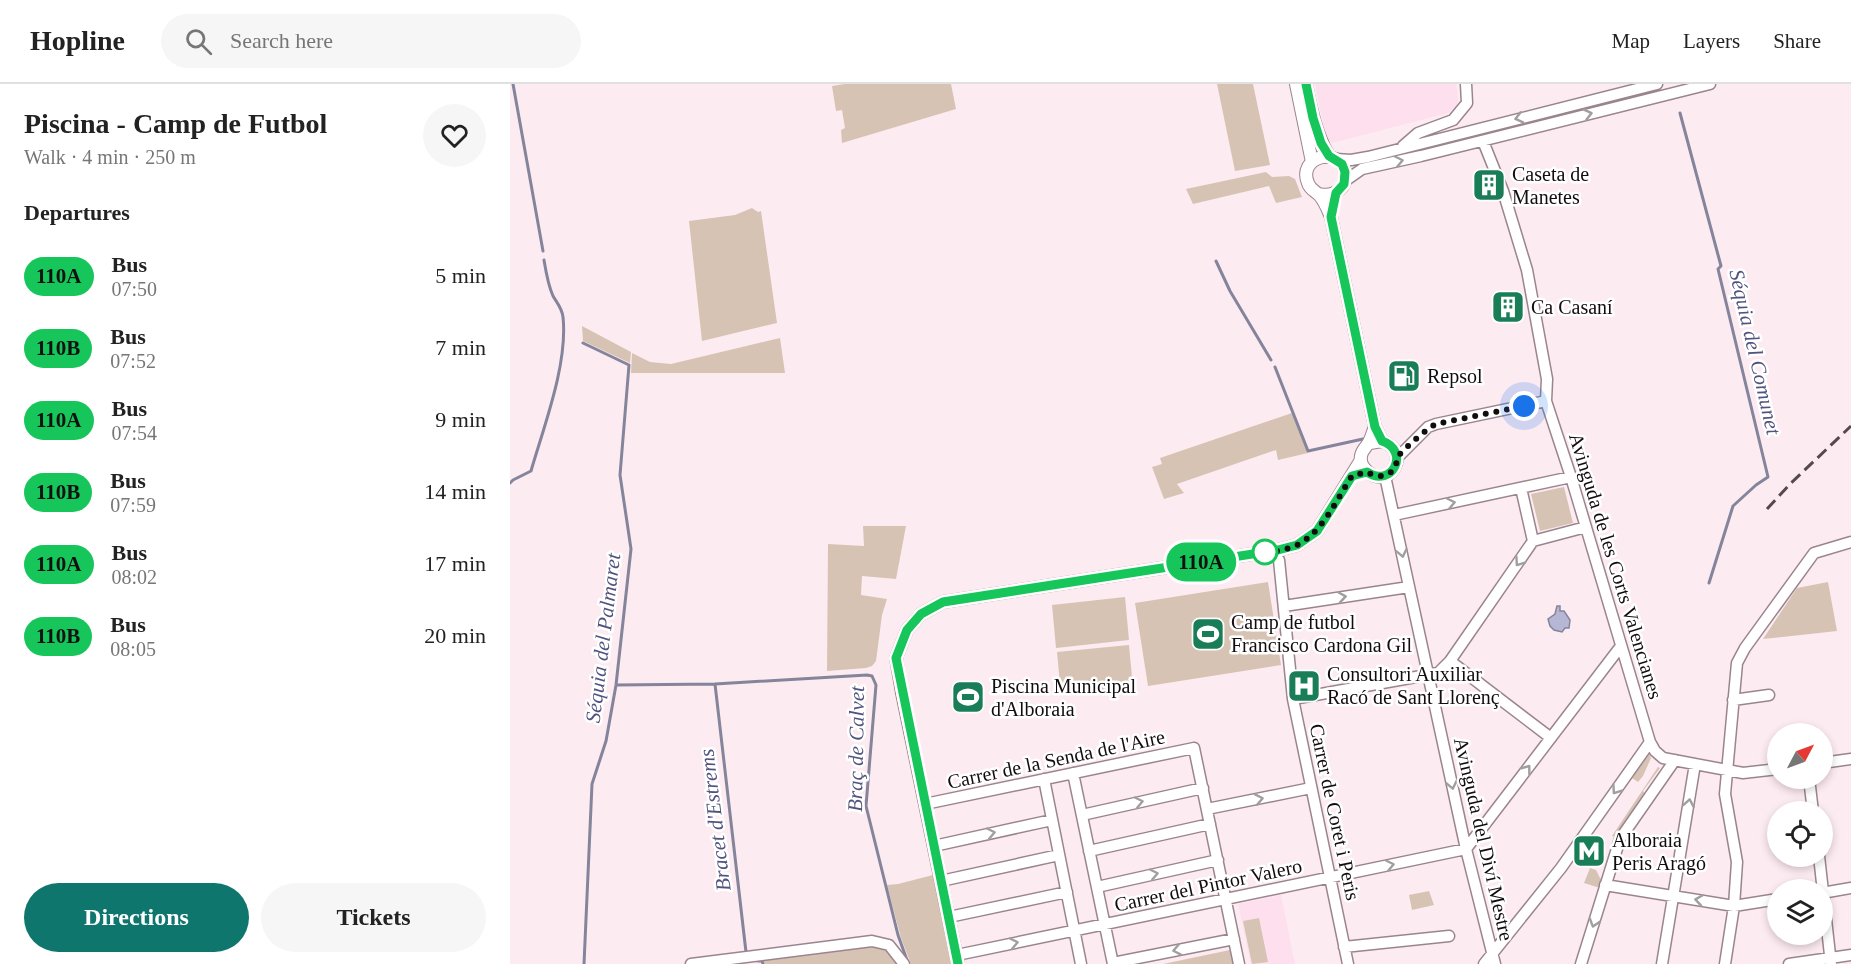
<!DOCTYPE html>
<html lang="en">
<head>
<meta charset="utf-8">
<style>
	body { margin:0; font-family:Georgia,serif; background:#f6f6f6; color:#222; height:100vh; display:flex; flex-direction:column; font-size:22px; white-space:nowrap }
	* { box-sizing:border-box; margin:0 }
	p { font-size:20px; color:#767676 }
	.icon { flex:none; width:33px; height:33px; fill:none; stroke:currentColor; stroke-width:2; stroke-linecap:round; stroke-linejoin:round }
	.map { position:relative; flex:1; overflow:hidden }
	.side { display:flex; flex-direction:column; background:#fff; width:510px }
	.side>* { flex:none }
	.badge { padding:0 12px; border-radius:20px; font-size:21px; line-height:39px }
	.needle { width:39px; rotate:49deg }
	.controls { position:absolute; left:1257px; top:639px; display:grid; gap:12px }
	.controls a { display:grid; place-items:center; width:66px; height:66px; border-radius:50%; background:#fff; box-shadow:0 3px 9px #0003; font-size:30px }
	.you { position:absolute; width:30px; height:30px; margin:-15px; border:4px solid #fff; border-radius:50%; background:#1a73e8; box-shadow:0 0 0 9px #1a73e833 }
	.map>.badge { position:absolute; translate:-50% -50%; box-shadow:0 0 0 3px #fff }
	h2 { padding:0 24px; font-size:22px; line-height:54px }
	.round { display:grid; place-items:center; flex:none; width:63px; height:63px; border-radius:32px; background:#f6f6f6 }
	.summary { display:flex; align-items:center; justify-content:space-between; height:102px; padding:0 24px }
	h1 { font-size:28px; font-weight:800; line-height:45px }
	.cta { display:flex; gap:12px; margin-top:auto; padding:12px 24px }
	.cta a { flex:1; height:69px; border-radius:36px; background:#0f766e; color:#fff; font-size:24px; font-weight:800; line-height:69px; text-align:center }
	.cta a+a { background:#f6f6f6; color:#222 }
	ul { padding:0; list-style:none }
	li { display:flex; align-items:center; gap:18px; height:72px; padding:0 24px }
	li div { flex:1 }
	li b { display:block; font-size:22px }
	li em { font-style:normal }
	li .badge { min-width:66px; font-weight:700; text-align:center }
	header { display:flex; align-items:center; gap:36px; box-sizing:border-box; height:84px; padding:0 30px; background:#fff; border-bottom:2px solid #e0e0e0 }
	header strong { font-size:28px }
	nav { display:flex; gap:33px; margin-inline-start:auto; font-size:21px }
	.search { width:420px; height:54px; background:#f6f6f6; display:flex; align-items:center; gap:15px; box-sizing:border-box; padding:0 21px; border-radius:33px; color:#767676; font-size:22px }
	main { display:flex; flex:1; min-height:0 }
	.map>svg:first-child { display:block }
	.built { fill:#fedfed }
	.green { fill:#d7c3b4 }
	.water { fill:#b5b7d5; stroke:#84849a; stroke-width:1.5 }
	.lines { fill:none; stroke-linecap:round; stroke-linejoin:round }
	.stream { stroke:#84849a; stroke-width:3 }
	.minor-casing { stroke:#9a858e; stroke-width:13 }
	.tertiary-casing { stroke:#9a858e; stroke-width:14 }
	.minor { stroke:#fff; stroke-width:10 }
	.tertiary { stroke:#fff; stroke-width:12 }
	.rail { stroke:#544a4e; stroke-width:3; stroke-dasharray:12 6; stroke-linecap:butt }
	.oneway { stroke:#a19e9f }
	.line-casing { stroke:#fff; stroke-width:14 }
	.line { stroke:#17c65a; stroke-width:9 }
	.walk { stroke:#130c0f; stroke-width:6; stroke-dasharray:0 10.8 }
	.stop-dot { fill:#fff; stroke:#17c65a; stroke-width:3 }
	.labels { text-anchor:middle; stroke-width:5; stroke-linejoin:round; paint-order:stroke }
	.poi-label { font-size:20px; fill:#130c0f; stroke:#fff; text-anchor:start }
	.street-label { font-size:20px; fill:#130c0f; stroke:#fff }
	.water-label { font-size:21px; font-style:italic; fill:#51537f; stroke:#fff }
</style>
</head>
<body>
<header>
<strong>Hopline</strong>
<div class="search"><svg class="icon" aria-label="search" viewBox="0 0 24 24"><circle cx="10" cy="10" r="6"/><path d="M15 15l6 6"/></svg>Search here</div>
<nav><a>Map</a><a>Layers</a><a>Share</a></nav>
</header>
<main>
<section class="side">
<div class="summary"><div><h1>Piscina - Camp de Futbol</h1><p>Walk · 4 min · 250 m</p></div><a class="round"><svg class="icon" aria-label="heart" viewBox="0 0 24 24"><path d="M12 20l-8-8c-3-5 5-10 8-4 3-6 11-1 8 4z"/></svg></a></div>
<h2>Departures</h2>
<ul>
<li><span class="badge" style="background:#17c65a;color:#111">110A</span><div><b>Bus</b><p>07:50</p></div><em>5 min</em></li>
<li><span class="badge" style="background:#17c65a;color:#111">110B</span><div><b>Bus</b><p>07:52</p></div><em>7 min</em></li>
<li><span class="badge" style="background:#17c65a;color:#111">110A</span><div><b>Bus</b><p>07:54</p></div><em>9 min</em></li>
<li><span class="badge" style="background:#17c65a;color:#111">110B</span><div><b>Bus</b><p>07:59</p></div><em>14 min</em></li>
<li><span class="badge" style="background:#17c65a;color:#111">110A</span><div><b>Bus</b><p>08:02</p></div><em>17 min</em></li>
<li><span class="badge" style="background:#17c65a;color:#111">110B</span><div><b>Bus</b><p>08:05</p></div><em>20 min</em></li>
</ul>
<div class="cta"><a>Directions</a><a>Tickets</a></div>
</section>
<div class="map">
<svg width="1341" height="880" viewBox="0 0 1341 880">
	<rect width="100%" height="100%" fill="#fdebf2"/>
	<!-- built -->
	<path class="built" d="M805 0H946L948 14 947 21 938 29 822 59 816 54Z
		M771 811 785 880H741L728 820Z"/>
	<!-- green -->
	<path class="green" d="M335 0H441L446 25 332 59 331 46 335 44 332 26 326 27 322 2Z
		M707 0H743L760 81 725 87Z
		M756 88 762 93 779 92 785 95 792 113 766 119 759 102 683 120 676 105Z
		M242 124 248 128 251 127 267 239 192 257 179 137 225 131Z
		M72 242 121 268 120 279 73 257Z
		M270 254 275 289H121L122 269 140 278 161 280Z
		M782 329 798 369 768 376 766 366 667 400 674 409 654 415 642 383 652 380 650 374Z
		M1054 403 1063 439 1030 447 1021 410Z
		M353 442H396L386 495 352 492 351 511 377 515 372 531 366 577 362 582 356 584 317 587 318 460 354 462Z
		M758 498 771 581 638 602 625 519Z
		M1318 498 1327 547 1253 555 1287 504Z
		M615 513 619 556 546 564 542 521Z
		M619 561 623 604 551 611 547 568Z
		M1139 670 1141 674 1133 692 1128 698 1122 694Z
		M1148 683 1150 684 1133 707 1136 710 1106 753 1102 752Z
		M1080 784 1086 786 1090 794 1094 796 1090 804 1074 799Z
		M423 791 442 880H401L391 854 377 801 388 800Z
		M919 807 924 821 902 826 899 811Z
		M749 834 758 878 742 880 733 837Z
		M357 862 375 864 388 880H254L253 876Z
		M720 866 723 880H653Z"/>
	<!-- water -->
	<path class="water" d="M1047 522H1050V527H1054L1060 536 1059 544H1055L1052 548 1044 546 1040 542 1038 535 1045 530Z"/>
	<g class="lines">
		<!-- stream -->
		<path class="stream" d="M3 0 33 167
			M1170 29 1211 182 1208 185 1258 393 1246 401 1223 422 1199 499
			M706 177 720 207 761 276
			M73 259 119 281 110 391 121 465 106 601 96 657 82 700 74 880
			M765 283 798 367 853 355
			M0 399 3 396 21 387C34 342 58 280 53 233 52 224 47 219 43 212 38 201 36 188 34 176
			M205 600 236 868
			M106 601 205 600 357 591 362 592 366 601 356 722 388 851 398 879
			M248 877H252L253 880"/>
		<!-- minor casing -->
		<g class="minor-casing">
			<path id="minor" d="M973 57 993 107 1017 186 1037 295 1036 317 1061 393 1140 658 1145 667 1153 674 1233 689 1268 685
				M893 62 908 49 943 36 957 19 956 0
				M826 75 841 76 858 73 1147 0
				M835 97 852 85 911 72 1200 0
				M887 374 918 343 926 340 1036 317
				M875 392 956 765 985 880
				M1011 404 1023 457
				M884 431 1061 393
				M769 476 783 615 838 880
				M774 522 899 503
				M940 577 1041 654
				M783 615 928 589 940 577 1023 457 1076 443
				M1223 616 1259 611
				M1312 679 1341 675
				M563 689 603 880
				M1299 694 1303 728
				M534 695 571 880
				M415 720 684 664 729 880
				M697 725 801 704
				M572 731 693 704
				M424 762 542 736
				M579 767 700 740
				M1309 772 1321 880
				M431 797 549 771
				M1095 801 1224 822 1268 815
				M587 803 708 776
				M1312 809 1341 804
				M439 833 557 808
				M834 863 939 852
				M447 871 956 765 1111 562
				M603 879 724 855
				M181 880 362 857 379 861 394 880
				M974 880 1051 784 1140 658
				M1071 880 1110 755 1165 676
				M1152 880 1185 680
				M1215 880 1224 822 1227 778 1215 710 1227 579 1235 564 1304 469 1341 458
				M1279 880 1341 871"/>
		</g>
		<!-- tertiary casing -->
		<g class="tertiary-casing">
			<path id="tertiary" d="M786 0 802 78
				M796 0C801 25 806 50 819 72
				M809 110C817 112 824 111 830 105 835 101 836 94 835 88 829 61 787 73 798 99 800 106 806 107 810 112 815 118 818 126 821 133L865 343 872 357
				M860 359 872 357C903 368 879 406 858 388 853 384 850 378 851 372 852 365 858 362 860 356 862 352 863 347 865 343
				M448 880 392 609 386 574 397 546 411 530 433 518 768 466 787 461 807 447 851 376"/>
		</g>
		<!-- minor -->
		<use href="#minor" class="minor"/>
		<!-- tertiary -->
		<use href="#tertiary" class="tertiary"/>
		<!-- rail -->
		<path class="rail" d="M1257 425 1280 400 1341 342"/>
	</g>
	<!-- one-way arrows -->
	<defs><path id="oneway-chevron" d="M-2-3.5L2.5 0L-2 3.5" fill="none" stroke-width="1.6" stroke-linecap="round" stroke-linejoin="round" transform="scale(1.5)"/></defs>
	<g class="oneway">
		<use href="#oneway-chevron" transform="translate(1078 30) rotate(-14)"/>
		<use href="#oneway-chevron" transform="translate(1009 34) rotate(166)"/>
		<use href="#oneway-chevron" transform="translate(889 77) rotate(-12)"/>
		<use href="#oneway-chevron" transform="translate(941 419) rotate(-12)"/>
		<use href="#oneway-chevron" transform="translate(892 469) rotate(78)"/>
		<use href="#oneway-chevron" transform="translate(1009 478) rotate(125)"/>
		<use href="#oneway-chevron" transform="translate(832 513) rotate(-9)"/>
		<use href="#oneway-chevron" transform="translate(1017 685) rotate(-53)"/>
		<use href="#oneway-chevron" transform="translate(942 701) rotate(78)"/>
		<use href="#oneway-chevron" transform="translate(1106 706) rotate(125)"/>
		<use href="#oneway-chevron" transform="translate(749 715) rotate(-11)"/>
		<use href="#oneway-chevron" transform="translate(629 718) rotate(-12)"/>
		<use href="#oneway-chevron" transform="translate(1179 719) rotate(-80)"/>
		<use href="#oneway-chevron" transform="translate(481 749) rotate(-12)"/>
		<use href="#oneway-chevron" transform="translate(880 781) rotate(-12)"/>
		<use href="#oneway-chevron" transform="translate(644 790) rotate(-12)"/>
		<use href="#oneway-chevron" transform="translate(1189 816) rotate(-171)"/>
		<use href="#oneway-chevron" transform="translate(1084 839) rotate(107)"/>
		<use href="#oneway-chevron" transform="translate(504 859) rotate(-12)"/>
		<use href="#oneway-chevron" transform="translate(667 866) rotate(169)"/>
	</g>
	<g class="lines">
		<!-- line casing -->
		<g class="line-casing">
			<path id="line" d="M448 880 386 574 397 546 411 530 433 518 768 466 787 461 807 447 842 392 857 388C882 405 901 367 872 357L865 343 821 133 826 109 834 100 835 88 832 80 819 72 811 59 803 34 796 0"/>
		</g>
		<!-- line -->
		<use href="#line" class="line"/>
		<!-- walk -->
		<path class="walk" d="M755 468 745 470C759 468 774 467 787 461 813 448 826 416 842 392L857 388C866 394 879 394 885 383 887 380 886 377 887 374 889 369 920 342 926 340L1014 322"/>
	</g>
	<!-- icons -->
	<defs>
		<g id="building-square" transform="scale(1.725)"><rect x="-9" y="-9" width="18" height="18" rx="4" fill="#197e57" stroke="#fff"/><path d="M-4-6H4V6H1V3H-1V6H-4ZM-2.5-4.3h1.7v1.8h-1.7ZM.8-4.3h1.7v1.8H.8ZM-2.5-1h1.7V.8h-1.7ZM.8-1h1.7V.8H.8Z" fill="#fff"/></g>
		<g id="fuel-square" transform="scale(1.725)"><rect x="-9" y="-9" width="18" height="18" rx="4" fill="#197e57" stroke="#fff"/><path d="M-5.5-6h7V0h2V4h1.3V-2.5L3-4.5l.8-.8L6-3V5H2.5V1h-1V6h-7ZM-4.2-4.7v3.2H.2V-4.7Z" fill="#fff"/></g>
		<g id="stadium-square" transform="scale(1.725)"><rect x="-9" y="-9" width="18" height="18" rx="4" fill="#197e57" stroke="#fff"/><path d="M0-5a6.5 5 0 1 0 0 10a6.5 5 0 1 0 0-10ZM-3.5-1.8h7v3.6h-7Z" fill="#fff"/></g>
		<g id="hospital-square" transform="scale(1.725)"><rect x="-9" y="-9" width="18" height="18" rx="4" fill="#197e57" stroke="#fff"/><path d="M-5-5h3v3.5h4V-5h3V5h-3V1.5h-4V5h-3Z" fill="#fff"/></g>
		<g id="metro-square" transform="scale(1.725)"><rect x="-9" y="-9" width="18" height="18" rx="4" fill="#197e57" stroke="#fff"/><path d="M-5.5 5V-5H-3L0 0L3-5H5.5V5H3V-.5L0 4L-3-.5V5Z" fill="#fff"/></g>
	</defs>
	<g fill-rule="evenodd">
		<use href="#building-square" x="979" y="101"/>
		<use href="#building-square" x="998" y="223"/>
		<use href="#fuel-square" x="894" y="292"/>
		<use href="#stadium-square" x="698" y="550"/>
		<use href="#hospital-square" x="794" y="602"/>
		<use href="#stadium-square" x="458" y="613"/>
		<use href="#metro-square" x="1079" y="767"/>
	</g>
	<!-- markers -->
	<circle class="stop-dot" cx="755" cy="468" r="12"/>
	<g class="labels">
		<!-- poi labels -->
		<g class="poi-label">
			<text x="1002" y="97">Caseta de<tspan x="1002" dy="23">Manetes</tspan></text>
			<text x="1021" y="230">Ca Casaní</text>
			<text x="917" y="299">Repsol</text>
			<text x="721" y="545">Camp de futbol<tspan x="721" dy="23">Francisco Cardona Gil</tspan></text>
			<text x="817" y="597">Consultori Auxiliar<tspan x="817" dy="23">Racó de Sant Llorenç</tspan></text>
			<text x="481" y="609">Piscina Municipal<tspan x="481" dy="23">d'Alboraia</tspan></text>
			<text x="1102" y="763">Alboraia<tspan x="1102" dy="23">Peris Aragó</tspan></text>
		</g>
		<!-- street labels -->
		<g class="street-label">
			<text transform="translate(1106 482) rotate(73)" y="7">Avinguda de les Corts Valencianes</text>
			<text transform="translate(546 675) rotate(-12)" y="7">Carrer de la Senda de l'Aire</text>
			<text transform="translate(825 728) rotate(78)" y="7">Carrer de Coret i Peris</text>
			<text transform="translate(974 755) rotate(77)" y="7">Avinguda del Diví Mestre</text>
			<text transform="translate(698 801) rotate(-12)" y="7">Carrer del Pintor Valero</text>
		</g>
		<!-- water labels -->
		<g class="water-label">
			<text transform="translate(1245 268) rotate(77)" y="7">Séquia del Comunet</text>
			<text transform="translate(93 554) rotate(-83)" y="7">Séquia del Palmaret</text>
			<text transform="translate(346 665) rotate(-89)" y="7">Braç de Calvet</text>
			<text transform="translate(205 736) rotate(-97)" y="7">Bracet d'Estrems</text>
		</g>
	</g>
</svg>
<div class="controls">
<a><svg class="needle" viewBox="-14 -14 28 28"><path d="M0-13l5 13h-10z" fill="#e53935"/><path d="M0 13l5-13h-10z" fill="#767676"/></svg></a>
<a><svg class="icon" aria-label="locate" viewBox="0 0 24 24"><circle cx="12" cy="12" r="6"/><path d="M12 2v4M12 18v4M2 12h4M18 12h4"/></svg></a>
<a><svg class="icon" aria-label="layers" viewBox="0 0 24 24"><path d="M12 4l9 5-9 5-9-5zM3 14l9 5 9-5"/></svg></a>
</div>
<div class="you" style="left:1014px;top:322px"></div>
<b class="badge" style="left:691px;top:478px;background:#17c65a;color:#111">110A</b>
</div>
</main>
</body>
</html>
